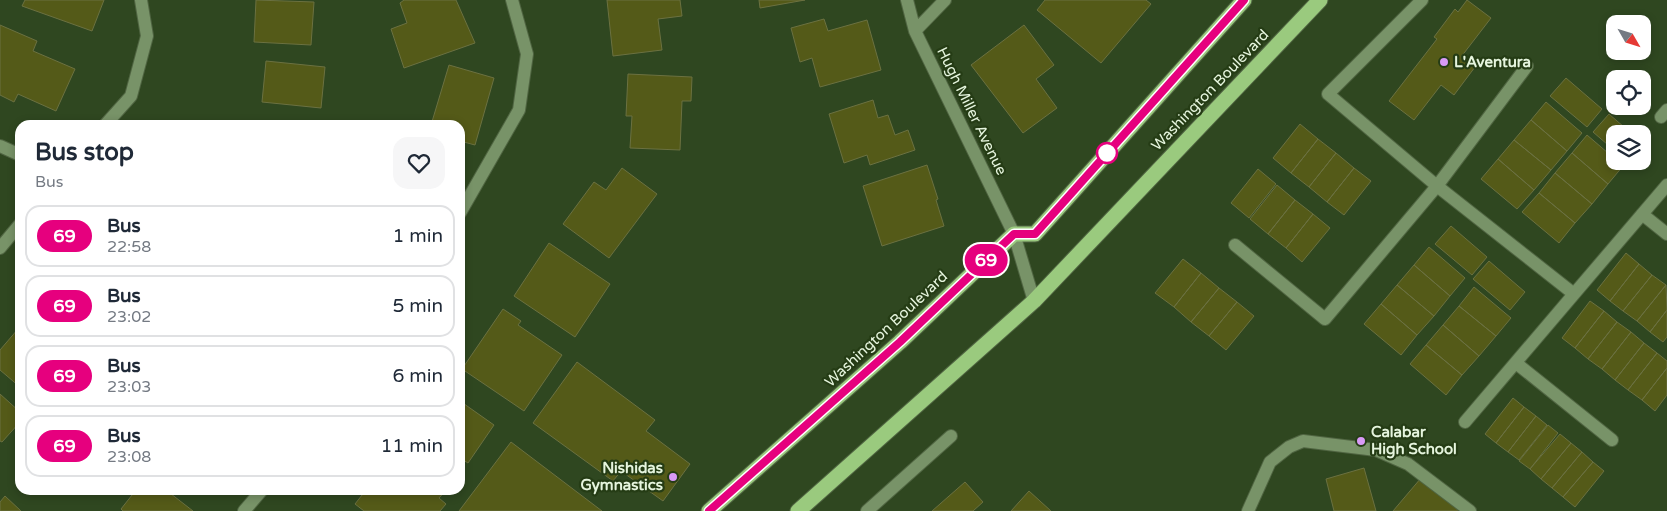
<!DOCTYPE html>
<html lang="en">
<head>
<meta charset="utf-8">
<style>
	body { margin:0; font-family:"Varela Round",sans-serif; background:#f6f6f7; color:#1f2937; height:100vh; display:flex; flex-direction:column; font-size:19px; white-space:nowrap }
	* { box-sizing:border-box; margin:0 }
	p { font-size:16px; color:#747a83 }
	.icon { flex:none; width:28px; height:28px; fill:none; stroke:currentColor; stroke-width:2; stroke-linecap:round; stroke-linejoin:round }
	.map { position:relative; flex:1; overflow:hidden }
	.panel { position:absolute; left:15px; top:120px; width:450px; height:375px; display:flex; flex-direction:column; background:#fff; border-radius:15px; box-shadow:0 2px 8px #0003 }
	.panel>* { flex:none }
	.badge { padding:0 10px; border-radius:16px; font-size:18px; line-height:32px }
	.needle { width:32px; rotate:129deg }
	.buttons { position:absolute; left:1606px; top:15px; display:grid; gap:10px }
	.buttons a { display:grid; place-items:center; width:45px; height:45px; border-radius:10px; background:#fff; box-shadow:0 2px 8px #0003; font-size:25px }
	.map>.badge { position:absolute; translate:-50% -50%; box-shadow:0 0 0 2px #fff }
	.round { display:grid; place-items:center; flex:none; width:52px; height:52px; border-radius:15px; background:#f6f6f7 }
	.headline { display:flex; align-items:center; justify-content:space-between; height:85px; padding:0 20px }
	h1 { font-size:24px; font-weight:700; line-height:38px }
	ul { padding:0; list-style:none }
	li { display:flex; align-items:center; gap:15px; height:62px; margin:0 10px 8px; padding:0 10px; border:2px solid #e0e1e3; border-radius:15px }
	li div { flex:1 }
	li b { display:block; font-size:19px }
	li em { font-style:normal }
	li .badge { min-width:55px; font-weight:700; text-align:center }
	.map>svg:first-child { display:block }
	.building { fill:#545a18; stroke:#6b7141 }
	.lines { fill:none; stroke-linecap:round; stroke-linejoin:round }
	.minor-casing { stroke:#506542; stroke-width:14 }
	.highway-casing { stroke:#506542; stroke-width:17 }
	.minor { stroke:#789368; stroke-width:12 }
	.highway { stroke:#9aca7e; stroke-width:15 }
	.line-casing { stroke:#fff; stroke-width:11 }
	.line { stroke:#e6007e; stroke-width:8 }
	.poi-dot { fill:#d99af7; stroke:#253c15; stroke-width:2 }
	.stop-dot { fill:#fff; stroke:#e6007e; stroke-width:2.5 }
	.labels { text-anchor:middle; stroke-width:4.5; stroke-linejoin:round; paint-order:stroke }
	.poi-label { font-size:15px; font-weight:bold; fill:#e6f5de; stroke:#253c15; text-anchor:start }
	.street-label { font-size:15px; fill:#e6f5de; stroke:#253c15 }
</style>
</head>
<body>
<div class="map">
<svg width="1667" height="511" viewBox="0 0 1667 511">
	<rect width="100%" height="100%" fill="#2f4720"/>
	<!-- building -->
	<path class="building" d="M25 0H104L92 31 22 6Z
		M256 0 314 2 311 45 254 42Z
		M404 0H456L475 43 404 68 391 29 407 23 400 3Z
		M607 0H680L682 16 658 19 662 50 613 56Z
		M759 0H805L760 8Z
		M1045 0H1146L1151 4 1101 63 1037 10Z
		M1467 0 1491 18 1461 57 1475 67 1454 95 1441 85 1414 120 1389 101 1437 39 1434 37 1455 9 1458 12Z
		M824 19 828 31 867 20 881 70 820 87 812 58 800 62 791 28Z
		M0 25 37 41 33 51 75 69 56 111 18 94 14 102 0 95Z
		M1024 25 1054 65 1036 79 1057 108 1023 133 971 65Z
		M266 61 325 67 321 108 262 102Z
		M449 65 494 78 475 145 460 141V125H431Z
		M628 74 692 77 691 101H682L680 150 630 148 632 116H626Z
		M1566 78 1602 109 1587 127 1550 96Z
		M873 100 878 118 888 115 895 135 908 130 915 150 870 165 867 155 844 163 829 114Z
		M1546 102 1582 133 1567 151 1531 120Z
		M1609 114 1632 134H1615V151L1593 132Z
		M1531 120 1567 151 1551 170 1514 140Z
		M1300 124 1318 139 1291 173 1273 158Z
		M1587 135 1615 159V161H1618L1623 166 1608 184 1572 153Z
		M1318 139 1336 153 1309 187 1291 173Z
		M1514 140 1551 170 1534 190 1498 159Z
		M1336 153 1354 168 1327 202 1309 187Z
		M1572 153 1608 184 1592 204 1555 173Z
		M1498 159 1534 190 1517 209 1481 179Z
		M927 165 938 199 936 200 944 226 882 246 863 186Z
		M622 168 657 194 609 258 563 224 594 182 606 190Z
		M1354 168 1371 181 1344 215 1327 202Z
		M1258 169 1276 184 1249 218 1231 203Z
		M1555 173 1592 204 1575 223 1539 193Z
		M1277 185 1295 200 1268 234 1250 219Z
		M1539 193 1575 223 1559 243 1522 212Z
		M1295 200 1313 214 1286 248 1268 234Z
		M1313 214 1330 228 1302 262 1286 248Z
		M1451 226 1487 257 1472 275 1435 244Z
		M549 243 610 284 575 337 514 296Z
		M1429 247 1465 278 1450 296 1414 265Z
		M1626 253 1639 264 1610 301 1597 290Z
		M1183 259 1201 273 1174 307 1155 293Z
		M1489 261 1525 292 1510 310 1473 279Z
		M1639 264 1652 275 1623 311 1610 301Z
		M1414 265 1450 296 1434 316 1397 285Z
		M1201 273 1219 288 1191 322 1174 307Z
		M1652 275 1666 285 1637 321 1623 311Z
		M1397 285 1434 316 1417 335 1381 304Z
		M1666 285 1667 310 1650 332 1637 321Z
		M1474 287 1511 318 1496 336 1459 306Z
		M1219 288 1237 302 1209 336 1191 322Z
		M1590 301 1604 311 1575 348 1562 338Z
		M1237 302 1254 316 1226 350 1209 336Z
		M1381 304 1417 335 1401 355 1364 324Z
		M1459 306 1496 336 1479 356 1443 325Z
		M503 309 521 321 518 325 562 355 524 411 462 369Z
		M1667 310V337L1663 342 1650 332Z
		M1604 311 1617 322 1588 359 1575 348Z
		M1617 322 1631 332 1602 369 1588 359Z
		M1443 325 1479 356 1462 375 1426 345Z
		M18 329 20 331V387L0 370V350Z
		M1631 332 1644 343 1615 380 1602 369Z
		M1644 343 1657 353 1628 390 1615 380Z
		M1426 345 1462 375 1446 395 1410 364Z
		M1657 353 1667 361V368L1642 400 1628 390Z
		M577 362 655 420 646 431 690 464 663 501 621 471 613 481 533 423Z
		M1667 368V395L1655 411 1642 400Z
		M0 394 20 412V422L2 442 0 441Z
		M1513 398 1524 407 1496 443 1485 434Z
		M460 401 494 425 468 463 460 458Z
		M1524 407 1536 416 1508 452 1496 443Z
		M1536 416 1547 425 1519 460 1508 452Z
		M1548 425 1558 433 1530 469 1519 461Z
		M1560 434 1571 443 1541 479 1530 469Z
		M511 442 602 511H459Z
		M1571 443 1582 452 1552 488 1541 479Z
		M1582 452 1593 462 1563 497 1552 488Z
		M1593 462 1604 471 1575 507 1563 497Z
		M1364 468 1376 511H1334L1326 479Z
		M1421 478 1461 511H1393Z
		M965 482 983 502 973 511H932Z
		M136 490H166L193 511H123L121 509Z
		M366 490H446L439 498 446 504 440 511H364L355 504Z
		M1029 491 1051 511H1011Z
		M5 496 21 511H0V502Z"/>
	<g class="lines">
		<!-- minor casing -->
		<g class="minor-casing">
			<path id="minor" d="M907 0 915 31 1014 234 1034 301
				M1422 0 1328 94 1437 186 1527 66
				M915 31 945 0
				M1661 117 1667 110
				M105 125 131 96 147 36 141 0
				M0 146 20 155
				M460 213 519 110 527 54 512 0
				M1642 214 1667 234
				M1235 245 1325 319 1437 186 1574 294 1465 422
				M0 248 20 224
				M1574 294 1667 185
				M1516 363 1612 440
				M244 511 262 490
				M867 511 951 436
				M1248 511 1270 462 1289 447 1303 441 1376 450 1408 464 1470 511"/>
		</g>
		<!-- highway casing -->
		<g class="highway-casing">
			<path id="highway" d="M709 511 900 342 1014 234H1035L1244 0
				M798 511 1034 301 1320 0"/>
		</g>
		<!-- minor -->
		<use href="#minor" class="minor"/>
		<!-- highway -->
		<use href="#highway" class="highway"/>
	</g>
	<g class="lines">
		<!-- line casing -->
		<g class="line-casing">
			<path id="line" d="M709 511 900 342 1014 234H1035L1244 0"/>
		</g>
		<!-- line -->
		<use href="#line" class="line"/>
	</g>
	<!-- markers -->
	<g class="poi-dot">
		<circle cx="1444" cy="62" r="5"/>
		<circle cx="1361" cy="441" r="5"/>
		<circle cx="673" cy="477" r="5"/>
	</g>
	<circle class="stop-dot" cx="1107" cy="153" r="10"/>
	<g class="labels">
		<!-- poi labels -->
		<g class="poi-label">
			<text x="1454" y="67">L'Aventura</text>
			<text x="1371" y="437">Calabar<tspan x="1371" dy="17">High School</tspan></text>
			<text x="663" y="473" text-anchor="end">Nishidas<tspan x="663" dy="17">Gymnastics</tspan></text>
		</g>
		<!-- street labels -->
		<g class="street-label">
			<text transform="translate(1210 90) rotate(-46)" y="5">Washington Boulevard</text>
			<text transform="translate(972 111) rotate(64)" y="5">Hugh Miller Avenue</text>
			<text transform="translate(886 329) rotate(-43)" y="5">Washington Boulevard</text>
		</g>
	</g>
</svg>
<div class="buttons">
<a><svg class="needle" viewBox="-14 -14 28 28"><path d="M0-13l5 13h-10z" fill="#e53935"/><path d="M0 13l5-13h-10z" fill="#747a83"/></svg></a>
<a><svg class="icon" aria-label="locate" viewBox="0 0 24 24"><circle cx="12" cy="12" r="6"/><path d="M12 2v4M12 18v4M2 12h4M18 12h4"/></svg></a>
<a><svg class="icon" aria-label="layers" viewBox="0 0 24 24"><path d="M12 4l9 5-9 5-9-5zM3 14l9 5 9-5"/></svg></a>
</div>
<b class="badge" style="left:986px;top:260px;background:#e6007e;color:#fff">69</b>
<section class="panel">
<div class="headline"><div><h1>Bus stop</h1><p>Bus</p></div><a class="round"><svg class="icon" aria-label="heart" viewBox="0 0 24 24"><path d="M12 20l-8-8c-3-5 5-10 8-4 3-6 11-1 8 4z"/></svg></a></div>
<ul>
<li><span class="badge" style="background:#e6007e;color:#fff">69</span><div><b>Bus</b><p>22:58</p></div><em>1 min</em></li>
<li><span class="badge" style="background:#e6007e;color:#fff">69</span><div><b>Bus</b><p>23:02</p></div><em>5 min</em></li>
<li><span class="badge" style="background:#e6007e;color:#fff">69</span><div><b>Bus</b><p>23:03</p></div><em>6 min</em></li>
<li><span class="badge" style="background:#e6007e;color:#fff">69</span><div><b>Bus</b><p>23:08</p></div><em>11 min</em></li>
</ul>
</section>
</div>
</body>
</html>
